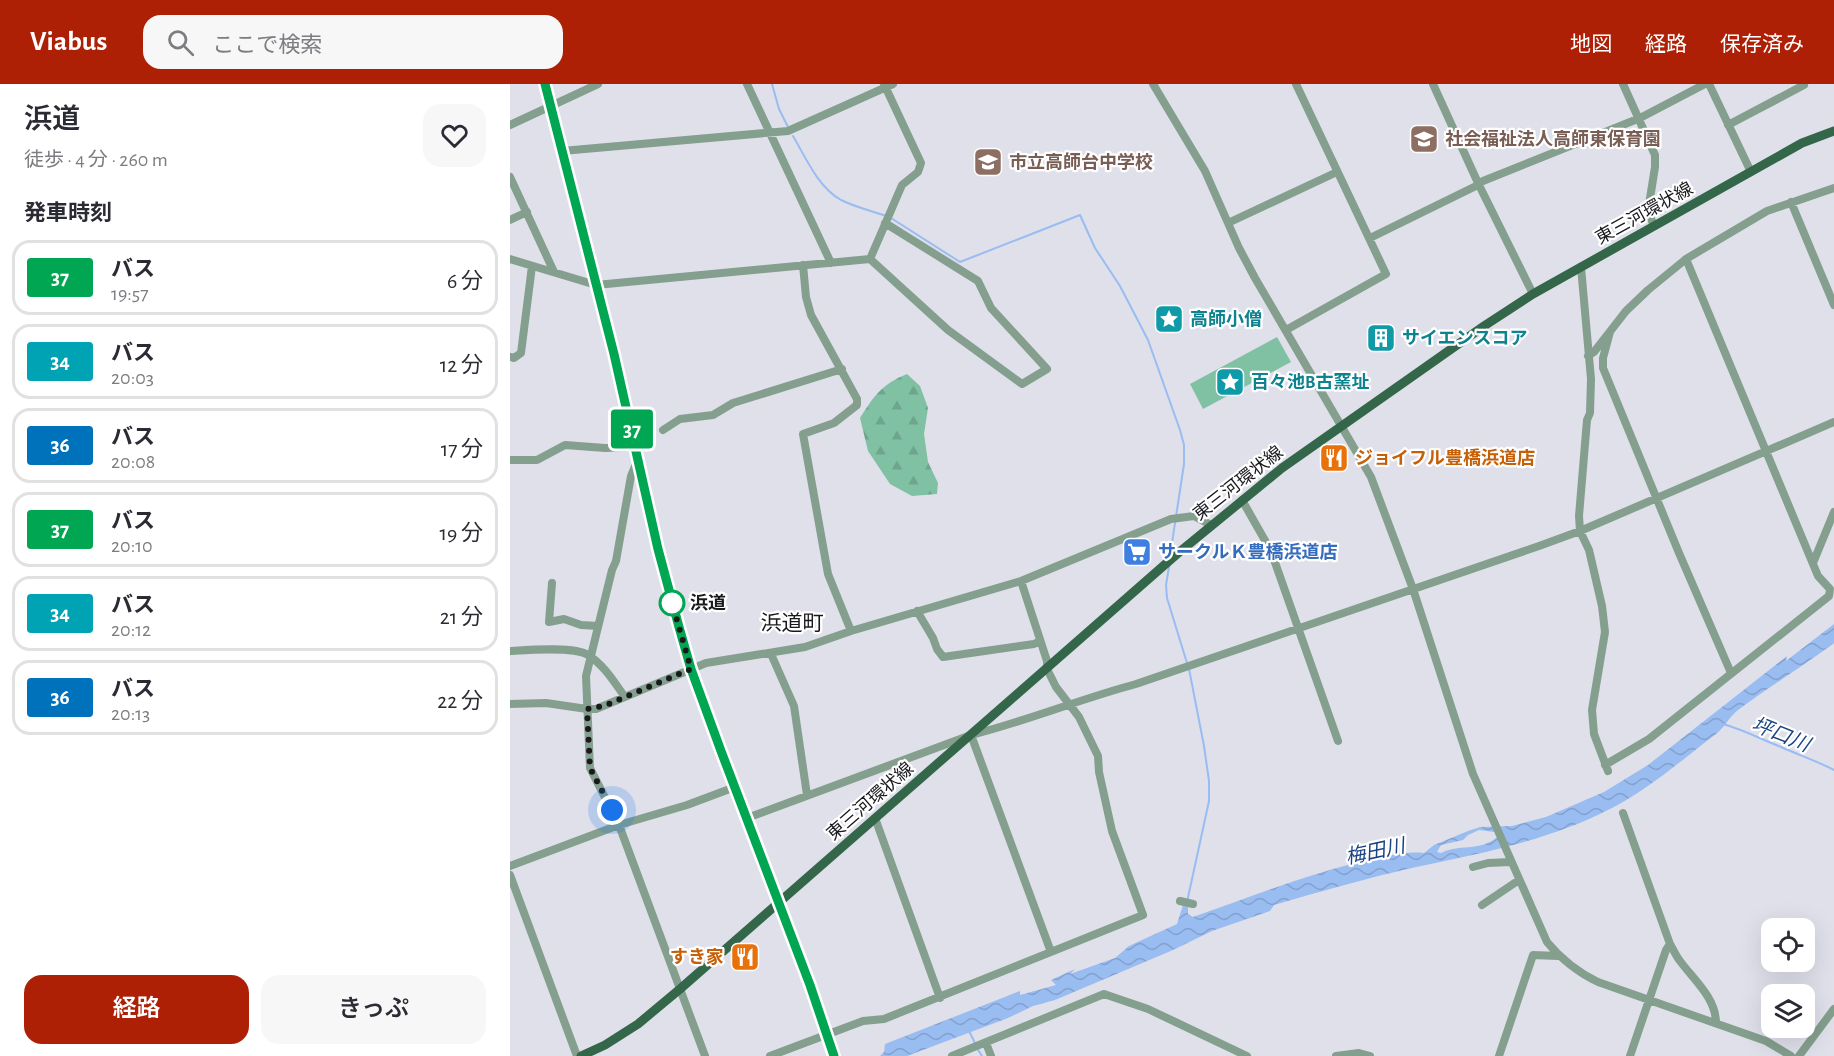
<!DOCTYPE html>
<html lang="ja">
<head>
<meta charset="utf-8">
<style>
	body { margin:0; font-family:"Alegreya Sans","Noto Sans JP",sans-serif; background:#f7f7f7; color:#2b2b33; height:100vh; display:flex; flex-direction:column; font-size:22px; white-space:nowrap }
	* { box-sizing:border-box; margin:0 }
	p { font-size:20px; color:#7c7c81 }
	.icon { flex:none; width:33px; height:33px; fill:none; stroke:currentColor; stroke-width:2; stroke-linecap:round; stroke-linejoin:round }
	.map { position:relative; flex:1; overflow:hidden }
	.details { display:flex; flex-direction:column; background:#fff; width:510px }
	.details>* { flex:none }
	.badge { padding:0 12px; border-radius:4px; font-size:21px; line-height:39px }
	.fabs { position:absolute; left:1251px; top:834px; display:grid; gap:12px }
	.fabs a { display:grid; place-items:center; width:54px; height:54px; border-radius:12px; background:#fff; box-shadow:0 6px 24px #0002; font-size:30px }
	.you { position:absolute; width:30px; height:30px; margin:-15px; border:4px solid #fff; border-radius:50%; background:#1a73e8; box-shadow:0 0 0 9px #1a73e833 }
	.map>.badge { position:absolute; translate:-50% -50%; box-shadow:0 0 0 3px #fff }
	h2 { padding:0 24px; font-size:22px; line-height:54px }
	.round { display:grid; place-items:center; flex:none; width:63px; height:63px; border-radius:18px; background:#f7f7f7 }
	.headline { display:flex; align-items:center; justify-content:space-between; height:102px; padding:0 24px }
	h1 { font-size:28px; font-weight:600; line-height:45px }
	.action { display:flex; gap:12px; margin-top:auto; padding:12px 24px }
	.action a { flex:1; height:69px; border-radius:18px; background:#ae2006; color:#fff; font-size:24px; font-weight:600; line-height:69px; text-align:center }
	.action a+a { background:#f7f7f7; color:#2b2b33 }
	ul { padding:0; list-style:none }
	li { display:flex; align-items:center; gap:18px; height:75px; margin:0 12px 9px; padding:0 12px; border:3px solid #e1e1e2; border-radius:18px }
	li div { flex:1 }
	li b { display:block; font-size:22px }
	li em { font-style:normal }
	li .badge { min-width:66px; font-weight:700; text-align:center }
	header { display:flex; align-items:center; gap:36px; box-sizing:border-box; height:84px; padding:0 30px; background:#ae2006; color:#fff }
	header strong { font-size:28px }
	nav { display:flex; gap:33px; margin-inline-start:auto; font-size:21px }
	.search { width:420px; height:54px; background:#f7f7f7; display:flex; align-items:center; gap:15px; box-sizing:border-box; padding:0 21px; border-radius:18px; color:#7c7c81; font-size:22px }
	main { display:flex; flex:1; min-height:0 }
	.map>svg:first-child { display:block }
	.forest { fill:url(#forest-firs) }
	.park { fill:#80c1a3 }
	.water { fill:url(#water-waves); fill-rule:evenodd }
	.lines { fill:none; stroke-linecap:round; stroke-linejoin:round }
	.stream { stroke:#99bcf1; stroke-width:2 }
	.minor { stroke:#849f8e; stroke-width:8 }
	.major { stroke:#34674a; stroke-width:9 }
	.line-casing { stroke:#fff; stroke-width:14 }
	.line { stroke:#00a651; stroke-width:9 }
	.walk { stroke:#19191d; stroke-width:6; stroke-dasharray:0 10.8 }
	.stop-dot { fill:#fff; stroke:#00a651; stroke-width:3 }
	.labels { text-anchor:middle; stroke-width:4.5; stroke-linejoin:round; paint-order:stroke }
	.education-label { font-size:18px; font-weight:bold; fill:#785e54; stroke:#fff; text-anchor:start }
	.street-label { font-size:18px; fill:#19191d; stroke:#fff }
	.culture-label { font-size:18px; font-weight:bold; fill:#0d838f; stroke:#fff; text-anchor:start }
	.food-label { font-size:18px; font-weight:bold; fill:#c56008; stroke:#fff; text-anchor:start }
	.shop-label { font-size:18px; font-weight:bold; fill:#366cbe; stroke:#fff; text-anchor:start }
	.stop-label { font-size:18px; font-weight:bold; fill:#19191d; stroke:#fff; text-anchor:start }
	.water-label { font-size:20px; font-style:italic; fill:#1a4483; stroke:#fff }
	.quarter-label { font-size:21px; fill:#19191d; stroke:#fff }
</style>
</head>
<body>
<header>
<strong>Viabus</strong>
<div class="search"><svg class="icon" aria-label="search" viewBox="0 0 24 24"><circle cx="10" cy="10" r="6"/><path d="M15 15l6 6"/></svg>ここで検索</div>
<nav><a>地図</a><a>経路</a><a>保存済み</a></nav>
</header>
<main>
<section class="details">
<div class="headline"><div><h1>浜道</h1><p>徒歩 · 4 分 · 260 m</p></div><a class="round"><svg class="icon" aria-label="heart" viewBox="0 0 24 24"><path d="M12 20l-8-8c-3-5 5-10 8-4 3-6 11-1 8 4z"/></svg></a></div>
<h2>発車時刻</h2>
<ul>
<li><span class="badge" style="background:#00a651;color:#fff">37</span><div><b>バス</b><p>19:57</p></div><em>6 分</em></li>
<li><span class="badge" style="background:#00a3b4;color:#fff">34</span><div><b>バス</b><p>20:03</p></div><em>12 分</em></li>
<li><span class="badge" style="background:#0072bc;color:#fff">36</span><div><b>バス</b><p>20:08</p></div><em>17 分</em></li>
<li><span class="badge" style="background:#00a651;color:#fff">37</span><div><b>バス</b><p>20:10</p></div><em>19 分</em></li>
<li><span class="badge" style="background:#00a3b4;color:#fff">34</span><div><b>バス</b><p>20:12</p></div><em>21 分</em></li>
<li><span class="badge" style="background:#0072bc;color:#fff">36</span><div><b>バス</b><p>20:13</p></div><em>22 分</em></li>
</ul>
<div class="action"><a>経路</a><a>きっぷ</a></div>
</section>
<div class="map">
<svg width="1324" height="972" viewBox="0 0 1324 972">
	<defs>
		<pattern id="forest-firs" width="22" height="20" patternUnits="userSpaceOnUse" patternTransform="scale(1.5)"><rect width="22" height="20" fill="#80c1a3"/><path d="M5 1l3.5 6h-7zM16 11l3.5 6h-7z" fill="#6ea58c"/></pattern>
		<pattern id="water-waves" width="16" height="10" patternUnits="userSpaceOnUse" patternTransform="scale(1.5)"><rect width="16" height="10" fill="#99bcf1"/><path d="M0 5q4-4 8 0t8 0" fill="none" stroke="#83a1ce"/></pattern>
	</defs>
	<rect width="100%" height="100%" fill="#dfe0ea"/>
	<!-- forest -->
	<path class="forest" d="M397 290 410 302 418 324 414 350 418 378 428 399 427 410 402 412 380 400 358 367 350 334C364 312 372 300 397 290Z"/>
	<!-- park -->
	<path class="park" d="M767 253 781 278 693 325 680 300Z"/>
	<!-- water -->
	<path class="water" d="M1324 540V559C1293 582 1259 603 1228 626 1219 633 1215 643 1206 650 1173 675 1139 705 1102 724 1041 756 972 769 906 783 858 794 811 807 764 821L760 827 702 847 663 866 545 916 523 922 498 934 397 972H370L374 968 375 960 510 907V911L546 901 541 896 565 885 560 890 605 874 619 862 667 840 673 821 678 823V830L683 833C741 813 799 789 859 776 877 772 895 767 914 769L924 761 958 747 970 743 1002 742 1036 733 1094 708 1138 681 1277 572 1276 577ZM969 746 992 749C988 752 984 756 980 758 964 766 946 761 931 769L927 768 931 761 953 756 958 751Z"/>
	<g class="lines">
		<!-- stream -->
		<path class="stream" d="M262 0 269 25 278 43
			M283 52C296 74 308 103 331 116 345 123 362 127 376 132
			M381 134 450 178 570 131 585 164 610 202 638 256 670 346 674 361V380L660 472
			M659 483 656 501 657 514 677 579
			M1213 640C1234 646 1251 655 1271 663 1289 671 1307 677 1324 686
			M677 818 699 717V697L694 662 679 585
			M458 945 465 959
			M467 964 472 972"/>
		<!-- minor -->
		<path class="minor" d="M237 0 321 179
			M643 0 695 87 729 164 745 194 861 393 903 505 963 690 1037 858C1052 876 1067 888 1088 898L1256 957 1281 972
			M923 0 968 99 1023 210
			M1113 0 1145 71V83L1138 127 1144 142
			M1199 0 1241 88
			M0 41 88 0
			M1218 41 1294 1
			M52 67 278 47 383 0
			M0 93 44 188
			M1281 118 1324 221
			M0 136 17 128
			M718 139 827 88
			M860 154 966 102 973 97 1130 34 1195 0
			M0 175 86 201 360 175 392 101 408 88 411 79 374 0
			M360 175 438 246 512 300 537 285 481 224 468 197 375 139
			M293 181 296 213 301 231 347 315V321L324 339 293 350 318 490 341 547
			M1071 183 1081 295 1080 329 1077 336 1069 432 1070 447 1079 466 1092 522 1095 548 1082 626 1084 650 1098 687
			M776 246 876 190 786 0
			M1100 248 1093 274V284L1169 469 1221 589
			M1078 272 1084 268 1116 227 1138 206 1176 175 1257 127 1324 104
			M0 273 4 274 11 269 22 182
			M153 346 170 335 203 331 223 319 332 285
			M0 376H27L55 361 95 364 126 363
			M129 377 126 380 121 392 106 477 102 486 76 592 80 684 109 741 195 972
			M732 416 761 467 828 657
			M1303 479 1324 428
			M42 499 39 538 54 535 71 541 88 542
			M407 527 423 554 427 565 433 573 524 560 530 557
			M0 567C17 566 65 562 78 571 94 581 104 598 115 613
			M261 570 284 622 297 711
			M0 620 36 619 77 625H86L196 579 295 563 341 547 511 497 661 435 684 432 701 441
			M461 651 541 868
			M1095 681 1139 655 1319 512 1320 505 1308 492 1176 175
			M1113 729 1160 860 1156 866 1120 972
			M237 734 461 651C517 637 570 615 626 600L1029 462 1070 447 1324 338
			M365 734 430 914
			M0 782 109 741 177 721 225 703
			M963 783 978 779 1001 778
			M0 791 67 972
			M670 817 683 820
			M972 821 1009 796
			M1160 860C1163 865 1166 872 1170 877 1184 896 1206 914 1206 939
			M476 959 481 972
			M260 972 353 937 374 935 633 831 602 747 589 688 588 672 569 633 546 603 537 585V577L511 497
			M442 972 594 910 638 925 737 972
			M826 972 849 969 860 972
			M989 972 1023 871 1048 872
			M1289 972 1324 925"/>
		<!-- major -->
		<path class="major" d="M35 0 104 270 148 465 181 585 300 901 324 972
			M71 972 95 961 128 940 170 905 667 470 772 384 974 242 1023 210 1292 59 1324 47"/>
	</g>
	<g class="lines">
		<!-- line casing -->
		<g class="line-casing">
			<path id="line" d="M35 0 104 270 148 465 169 543 181 585 211 667 300 901 324 972"/>
		</g>
		<!-- line -->
		<use href="#line" class="line"/>
		<!-- walk -->
		<path class="walk" d="M102 726 80 684 77 625 94 622 181 585 162 519"/>
	</g>
	<!-- icons -->
	<defs>
		<g id="school-square" transform="scale(1.5)"><rect x="-9" y="-9" width="18" height="18" rx="4" fill="#8d6e63" stroke="#fff"/><path d="M0-5L7-2L0 1L-7-2ZM-4 1L0 2.5L4 1V4Q0 6-4 4Z" fill="#fff"/></g>
		<g id="sight-square" transform="scale(1.5)"><rect x="-9" y="-9" width="18" height="18" rx="4" fill="#0f9aa8" stroke="#fff"/><path d="M0-6L1.8-2.2L6-1.7L2.9 1.2L3.7 5.4L0 3.3L-3.7 5.4L-2.9 1.2L-6-1.7L-1.8-2.2Z" fill="#fff"/></g>
		<g id="building-square" transform="scale(1.5)"><rect x="-9" y="-9" width="18" height="18" rx="4" fill="#0f9aa8" stroke="#fff"/><path d="M-4-6H4V6H1V3H-1V6H-4ZM-2.5-4.3h1.7v1.8h-1.7ZM.8-4.3h1.7v1.8H.8ZM-2.5-1h1.7V.8h-1.7ZM.8-1h1.7V.8H.8Z" fill="#fff"/></g>
		<g id="restaurant-square" transform="scale(1.5)"><rect x="-9" y="-9" width="18" height="18" rx="4" fill="#e8710a" stroke="#fff"/><path d="M-5-6h1v4h1v-4h1v4h1v-4h1v5L-1.5 .5V6h-2V.5L-5-1ZM5-6V6H3V1.5H1.5Q1.5-4 5-6Z" fill="#fff"/></g>
		<g id="supermarket-square" transform="scale(1.5)"><rect x="-9" y="-9" width="18" height="18" rx="4" fill="#3f7fe0" stroke="#fff"/><path d="M-6-5.5h2.5l.6 2H6L4.5 2H-2.5L-4.4-4H-6ZM-1.5 3.2a1.3 1.3 0 1 0 .1 0ZM3 3.2a1.3 1.3 0 1 0 .1 0Z" fill="#fff"/></g>
	</defs>
	<g fill-rule="evenodd">
		<use href="#school-square" x="914" y="55"/>
		<use href="#school-square" x="478" y="78"/>
		<use href="#sight-square" x="659" y="235"/>
		<use href="#building-square" x="871" y="254"/>
		<use href="#sight-square" x="720" y="298"/>
		<use href="#restaurant-square" x="824" y="374"/>
		<use href="#supermarket-square" x="627" y="468"/>
		<use href="#restaurant-square" x="235" y="873"/>
	</g>
	<!-- markers -->
	<circle class="stop-dot" cx="162" cy="519" r="12"/>
	<g class="labels">
		<!-- education labels -->
		<g class="education-label">
			<text x="935" y="61">社会福祉法人高師東保育園</text>
			<text x="499" y="84">市立高師台中学校</text>
		</g>
		<!-- street labels -->
		<g class="street-label">
			<text transform="translate(1134 129) rotate(-29)" y="6">東三河環状線</text>
			<text transform="translate(728 399) rotate(-38)" y="6">東三河環状線</text>
			<text transform="translate(360 717) rotate(-41)" y="6">東三河環状線</text>
		</g>
		<!-- culture labels -->
		<g class="culture-label">
			<text x="680" y="241">高師小僧</text>
			<text x="892" y="260">サイエンスコア</text>
			<text x="741" y="304">百々池B古窯址</text>
		</g>
		<!-- food labels -->
		<g class="food-label">
			<text x="845" y="380">ジョイフル豊橋浜道店</text>
			<text x="214" y="879" text-anchor="end">すき家</text>
		</g>
		<!-- shop labels -->
		<g class="shop-label">
			<text x="648" y="474">サークルＫ豊橋浜道店</text>
		</g>
		<!-- stop labels -->
		<g class="stop-label">
			<text x="180" y="525">浜道</text>
		</g>
		<!-- water labels -->
		<g class="water-label">
			<text transform="translate(1271 650) rotate(22)" y="7">坪口川</text>
			<text transform="translate(865 767) rotate(-12)" y="7">梅田川</text>
		</g>
		<!-- quarter labels -->
		<g class="quarter-label">
			<text x="282" y="546">浜道町</text>
		</g>
	</g>
</svg>
<div class="fabs">
<a><svg class="icon" aria-label="locate" viewBox="0 0 24 24"><circle cx="12" cy="12" r="6"/><path d="M12 2v4M12 18v4M2 12h4M18 12h4"/></svg></a>
<a><svg class="icon" aria-label="layers" viewBox="0 0 24 24"><path d="M12 4l9 5-9 5-9-5zM3 14l9 5 9-5"/></svg></a>
</div>
<div class="you" style="left:102px;top:726px"></div>
<b class="badge" style="left:122px;top:345px;background:#00a651;color:#fff">37</b>
</div>
</main>
</body>
</html>
